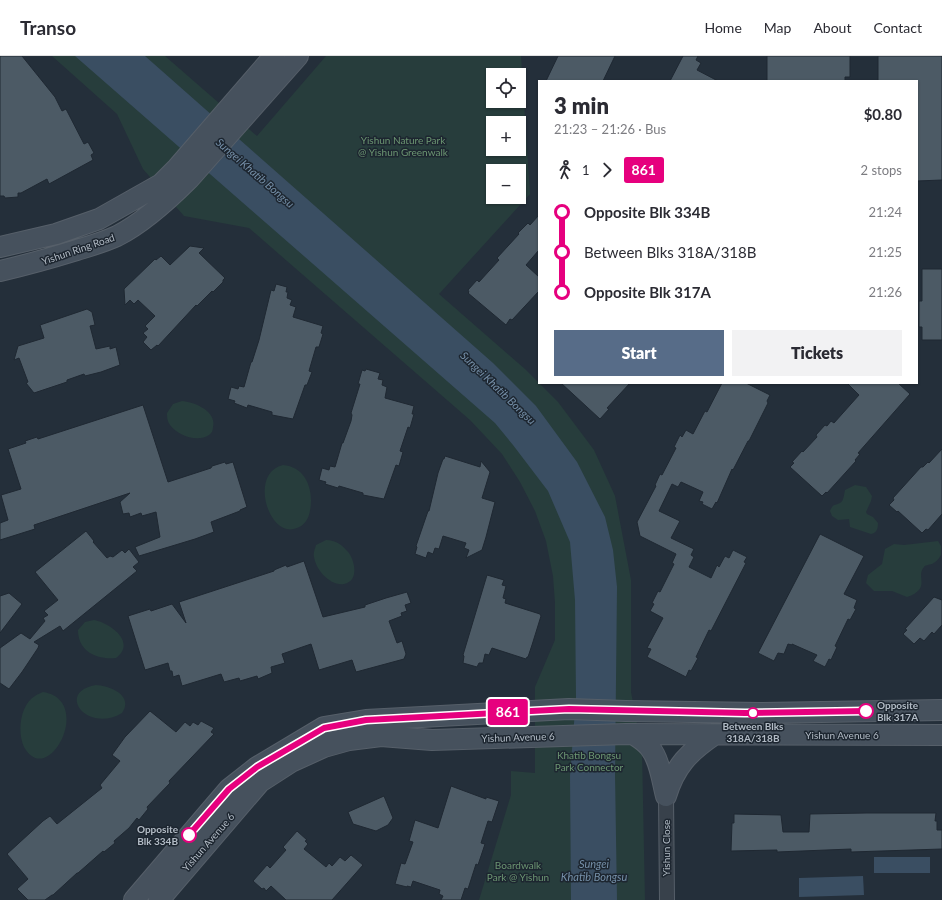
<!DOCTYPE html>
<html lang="en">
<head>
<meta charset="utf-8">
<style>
	body { margin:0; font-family:Lato,sans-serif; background:#f2f2f3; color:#2b2b33; height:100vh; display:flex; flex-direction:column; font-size:15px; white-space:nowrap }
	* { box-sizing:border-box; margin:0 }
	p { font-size:13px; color:#7c7c81 }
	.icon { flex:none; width:22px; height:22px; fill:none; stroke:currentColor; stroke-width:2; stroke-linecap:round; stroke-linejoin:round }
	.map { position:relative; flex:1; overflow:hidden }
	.drawer { position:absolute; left:538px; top:24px; width:380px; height:304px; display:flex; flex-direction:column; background:#fff; border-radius:0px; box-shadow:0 1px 3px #0004 }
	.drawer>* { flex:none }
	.badge { padding:0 8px; border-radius:3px; font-size:14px; line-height:26px }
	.tools { position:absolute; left:486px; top:12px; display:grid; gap:8px }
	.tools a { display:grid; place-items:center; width:40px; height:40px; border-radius:0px; background:#fff; box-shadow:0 1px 3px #0004; font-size:20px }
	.map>.badge { position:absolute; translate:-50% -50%; box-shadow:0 0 0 2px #fff }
	.legs { display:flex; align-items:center; gap:6px; height:44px; padding:0 16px; font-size:13px }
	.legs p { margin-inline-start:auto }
	.summary { display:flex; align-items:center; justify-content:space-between; height:68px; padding:0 16px }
	h1 { font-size:22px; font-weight:800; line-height:30px }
	.action { display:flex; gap:8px; margin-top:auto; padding:8px 16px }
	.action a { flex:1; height:46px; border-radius:0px; background:#576c88; color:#fff; font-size:16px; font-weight:800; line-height:46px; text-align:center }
	.action a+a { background:#f2f2f3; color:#2b2b33 }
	ul { padding:0 16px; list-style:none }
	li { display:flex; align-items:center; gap:14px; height:40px; font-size:15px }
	li i { display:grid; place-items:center; width:6px; height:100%; margin:0 5px; background:currentColor }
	li i::after { content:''; width:10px; height:10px; margin:-5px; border:3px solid; border-radius:50%; background:#fff }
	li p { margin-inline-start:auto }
	li:first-child i { background:linear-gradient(#0000 50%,currentColor 0) }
	li:last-child i { background:linear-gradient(currentColor 50%,#0000 0) }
	header { display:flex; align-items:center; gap:24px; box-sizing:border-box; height:56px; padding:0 20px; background:#fff; border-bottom:1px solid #e1e1e2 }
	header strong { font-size:19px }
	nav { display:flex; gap:22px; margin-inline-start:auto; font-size:14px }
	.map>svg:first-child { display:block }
	.green { fill:#273d3c; fill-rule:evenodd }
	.water { fill:#3a4e62 }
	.building { fill:#4c5a65; stroke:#1f2832 }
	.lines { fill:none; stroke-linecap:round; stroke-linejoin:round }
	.minor-casing { stroke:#565f69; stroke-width:16 }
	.secondary-casing { stroke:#565f69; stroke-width:22 }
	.minor { stroke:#38414b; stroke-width:14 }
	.secondary { stroke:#46515d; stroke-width:20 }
	.line-1-casing { stroke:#fff; stroke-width:9 }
	.line-1 { stroke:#e6007e; stroke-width:6 }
	.stop-1-dot { fill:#fff; stroke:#e6007e; stroke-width:2 }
	.labels { text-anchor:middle; stroke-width:3; stroke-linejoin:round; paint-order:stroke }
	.park-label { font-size:10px; fill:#6c9672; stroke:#1d2630 }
	.street-label { font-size:10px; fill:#b3bcc6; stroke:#1d2630 }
	.stop-label { font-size:10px; font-weight:bold; fill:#b3bcc6; stroke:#1d2630; text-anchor:start }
	.water-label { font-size:11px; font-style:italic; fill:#758fa8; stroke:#1d2630 }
</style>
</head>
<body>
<header>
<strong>Transo</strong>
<nav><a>Home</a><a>Map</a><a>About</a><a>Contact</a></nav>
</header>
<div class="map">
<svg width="942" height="844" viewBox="0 0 942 844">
	<rect width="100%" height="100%" fill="#242f3a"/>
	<!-- green -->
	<path class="green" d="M52 0H165L257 80 326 0H521L530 138 439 238 525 313 558 346 594 394 615 440 631 524V636L642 694 645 844H479L511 739V715L535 717V631L555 584V547L553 520 546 485 535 455 520 426 502 398 470 364 249 172 184 160 143 113 117 58ZM493 19H519V45H493ZM493 67H519V93H493ZM493 115H519V141H493Z
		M182 345C194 346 217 355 213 371 213 374 212 377 209 379 197 387 177 379 170 369 167 365 167 361 167 357L173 348Z
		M283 409C308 411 315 438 309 459 307 465 303 470 297 472 269 484 248 417 283 409Z
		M855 429 866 431 872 440 871 445 866 456 867 458 873 461 878 467C878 472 877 477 871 478L850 471 849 463 838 464 832 460 830 455C833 447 835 450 840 447 844 445 844 438 845 434Z
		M326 484C336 484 342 489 349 497 355 506 359 525 344 528 330 530 316 514 314 501 313 497 315 493 316 489Z
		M938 485 941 490V499C939 503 936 506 932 508 929 509 925 509 924 511 915 521 932 532 907 541L892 535H874L866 527 868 519 882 508 885 493 894 488 904 489Z
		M94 564C110 567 137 586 116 602 96 604 78 595 78 574L85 566Z
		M96 629C110 630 134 639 122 657 87 678 55 636 96 629Z
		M43 636C95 644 48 734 24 691 17 676 20 649 35 640 37 638 41 637 43 636Z"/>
	<!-- water -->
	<path class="water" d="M75 0H145L493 307 536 350 577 406 605 461 613 494 617 531 615 718 617 844H571L570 720 576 641 575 544 570 486 548 435 513 389 495 367Z
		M874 801H930V817H874Z
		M863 820 864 839 799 841V822Z"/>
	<!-- building -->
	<path class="building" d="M0 0H22L55 41 62 55 66 53 84 88 88 86 94 97 91 99 93 104 49 128 47 123 21 137H18V141L5 142 4 140H0Z
		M558 0H615L603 25H546Z
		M683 0H698L696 4 701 7 697 14 718 25H670Z
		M767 0H850V21H845V25H767Z
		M878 0H942V124L917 125V25H878Z
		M539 159V194L526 209 539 221V235L512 264 510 263 506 269 468 237 469 236 468 234 477 224 479 226 499 204 497 202 519 178 518 177 528 167 530 169Z
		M190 190 204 192 199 197 225 222 223 224V226L213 236 212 235 197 250 196 249 158 290 157 289 151 294 143 286 147 281 143 277 148 273 145 270 155 260 138 244 134 248 130 244 125 249 124 233 155 203 156 204 161 200 170 209Z
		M922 213H942V284H922V271H919V245H922Z
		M276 228 287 231 286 236H288L287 242 292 244 290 249 296 251 293 261 323 270 321 277 323 278 319 291H316L309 315 312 316 307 329H305L293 363 272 359V356L248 349 247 352 234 347 235 345 228 343 231 331 238 333 239 330 244 331 251 306H252L259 284 271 234 274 235Z
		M87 253 92 256 95 269 90 270 96 293 110 290V293L116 291 120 309 101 316 85 320 84 318 67 324V326L34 337 26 327 28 326 19 302 14 304 18 290 44 282 40 269Z
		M366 313 380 317 378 323 383 324 382 329 387 331 385 342 414 350 412 358H414L410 372 408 371 400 395 403 396 399 410 396 409 384 443 363 439V437L339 430 338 432 325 428 326 426 319 424 322 412 329 414 330 410 335 411 342 387H343L351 365 352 359 351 357 360 328H358L362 314 365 315Z
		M561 327H630L607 352 609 353 600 363Z
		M722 327H746L770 339 767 345 768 347 749 385H748L733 414 732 413 717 447 716 446 712 453 702 448 703 446 699 445 703 436 681 426 678 431 672 428 659 455 680 465 671 482 694 493 691 499 694 501 689 511 711 522 717 509 719 511 725 500 729 502 733 494 747 501 744 506 746 507 711 575 709 574 696 601 698 602 691 615 689 614 686 621 647 601 651 593 647 592 663 562 650 555 654 548 652 547 658 535 660 536 674 508 672 507 676 498 640 480 637 466 656 430 655 429 660 418 662 419 676 392 674 391 680 379 682 381 686 374 693 378 705 355 707 356Z
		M847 327H898L910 338 858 397 860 398 855 404 856 405 827 437 826 436 822 440 790 411 794 407 792 406 802 395 803 396 817 381 816 379 825 369 827 370 831 365 834 367 859 339Z
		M143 349 168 426 211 412 212 410 225 406 226 408 233 406 247 451 240 454V455L211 466 214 476 195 483 139 500 135 491 160 481 156 456 142 460 141 457 130 461 129 457 123 458 120 446 130 437 34 469 35 473 0 484V467L8 464 1 439 21 433 8 393 26 387 25 385 37 381 38 383Z
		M942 393V458L928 474 926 473 922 477 898 455 897 456 889 449 894 444 893 442 921 411H923L928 406 929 407Z
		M445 400 480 411 481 405 490 416 482 442 495 446 486 481 482 494 466 502 469 494 464 492 466 487 443 480 439 493 435 492 433 498 428 496 426 502 415 498 417 491 416 490 428 455H429L438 417 443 403H444Z
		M86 475 94 485 93 486 107 502 110 500 113 501 122 494 125 497 129 493 139 506 133 511 137 515 63 575 60 570 34 586 39 589 38 592 22 616 9 633 0 627V592L21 577 30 583 45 565 43 562 48 559 44 555 58 544 35 516Z
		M820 478 864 500 844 538 857 544 854 552 856 553 850 564 848 563 835 590 837 591 831 604 829 603 825 611 813 605 817 599 792 588V589L788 588 784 598 778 597 774 605 758 597Z
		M304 505 323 561 365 551V549L386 542 407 536 411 547 405 549 407 555 401 557 402 560 389 565 397 587 402 585 406 598 404 603 356 616 352 604 319 614 311 588 282 598 285 607 271 611 272 617 258 623 257 620 240 625 239 622 224 626 221 618 182 630 179 619 173 621 172 615H170L168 607 145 614 128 560 150 553 151 555 172 548 186 567 179 546 274 515V514L286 509 287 511Z
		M487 519 504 524 502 529 506 530 503 542 506 543 505 547 540 558 541 560 532 589 528 601H527L526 603 492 592 489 599 485 598 483 607H479L477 611 463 607 464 600 463 599Z
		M9 537 22 548 0 577V540Z
		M934 541 942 544V569L934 578 932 576 924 585 920 582 914 588 903 578 907 574 905 573Z
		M150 655 176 676 185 666 190 670 193 666 198 669 201 665 214 672 211 676 214 678 169 725 170 727 147 751 148 753 139 764 137 762 129 772 114 785 115 787 104 796 103 795 78 817H77L53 839H52L45 844H28L17 833 28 823 7 798 43 765 50 760 57 768 102 732 100 729 120 705 112 699 125 681Z
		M451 730 486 743V741L499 745 492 766 488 765 481 787 485 788 478 809 476 808 468 833 465 832 461 844H441L443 840 439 838 440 834 413 825 411 831 407 830V831L395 828 401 807 405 808 413 786 409 785 415 764 438 772Z
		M384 740 393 762 388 769 376 775 353 768 348 756Z
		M866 757H936L935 765H937V774H942V793L851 796V793L777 796V794L731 795 732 767H734V758L781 759 783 776H809L810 758Z
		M297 775 307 784 305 785 308 788 304 793 326 811 329 807 332 810 340 801 345 805 351 799 363 809 332 844H286L271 830 266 835 264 832 262 833 253 825 267 809 270 812 286 794 283 791Z"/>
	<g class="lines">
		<!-- minor casing -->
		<g class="minor-casing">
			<path id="minor" d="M666 740 667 844"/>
		</g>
		<!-- secondary casing -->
		<g class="secondary-casing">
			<path id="secondary" d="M0 191 56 178 99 163 161 128 177 112 274 0
				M0 215C26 209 51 202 77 194 90 190 104 186 117 180 143 167 169 143 189 123L298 0
				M633 678C639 682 646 686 650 692 660 704 662 725 666 740
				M666 740C675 710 689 696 714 679
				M134 844 229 733 257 711 324 671 366 664 569 653 626 655 760 657 942 654
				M159 844 260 726 291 706 324 691 349 684 381 680 432 684 626 678 942 679"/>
		</g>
		<!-- minor -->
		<use href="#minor" class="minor"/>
		<!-- secondary -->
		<use href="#secondary" class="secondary"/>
	</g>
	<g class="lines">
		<!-- line-1 casing -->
		<g class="line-1-casing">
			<path id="line-1" d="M189 779 229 733 257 711 324 672 366 664 569 653 745 657 866 655"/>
		</g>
		<!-- line-1 -->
		<use href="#line-1" class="line-1"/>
	</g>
	<!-- markers -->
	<g class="stop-1-dot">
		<circle cx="866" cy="655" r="7"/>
		<circle cx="753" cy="657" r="5"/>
		<circle cx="189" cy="779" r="7"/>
	</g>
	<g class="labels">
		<!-- park labels -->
		<g class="park-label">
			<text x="403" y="88">Yishun Nature Park<tspan x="403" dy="12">@ Yishun Greenwalk</tspan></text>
			<text x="589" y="703">Khatib Bongsu<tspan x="589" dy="12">Park Connector</tspan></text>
			<text x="518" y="813">Boardwalk<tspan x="518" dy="12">Park @ Yishun</tspan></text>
		</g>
		<!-- street labels -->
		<g class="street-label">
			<text transform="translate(78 193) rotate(-19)" y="4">Yishun Ring Road</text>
			<text x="842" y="683">Yishun Avenue 6</text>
			<text transform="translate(518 681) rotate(-2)" y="4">Yishun Avenue 6</text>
			<text transform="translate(208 786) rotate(-49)" y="4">Yishun Avenue 6</text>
			<text transform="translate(666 792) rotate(-90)" y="4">Yishun Close</text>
		</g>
		<!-- stop labels -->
		<g class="stop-label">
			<text x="877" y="653">Opposite<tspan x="877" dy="12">Blk 317A</tspan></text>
			<text x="753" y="674" text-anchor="middle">Between Blks<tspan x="753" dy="12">318A/318B</tspan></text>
			<text x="178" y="777" text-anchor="end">Opposite<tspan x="178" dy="12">Blk 334B</tspan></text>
		</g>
		<!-- water labels -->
		<g class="water-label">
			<text transform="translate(255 117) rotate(41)" y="4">Sungei Khatib Bongsu</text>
			<text transform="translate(498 332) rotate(44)" y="4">Sungei Khatib Bongsu</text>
			<text x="594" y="812">Sungei<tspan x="594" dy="13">Khatib Bongsu</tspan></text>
		</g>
	</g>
</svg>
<div class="tools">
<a><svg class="icon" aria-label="locate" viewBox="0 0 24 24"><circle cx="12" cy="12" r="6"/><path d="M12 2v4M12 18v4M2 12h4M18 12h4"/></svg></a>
<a>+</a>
<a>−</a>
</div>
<b class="badge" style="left:508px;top:656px;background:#e6007e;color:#fff">861</b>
<section class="drawer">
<div class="summary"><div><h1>3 min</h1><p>21:23 – 21:26 · Bus</p></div><b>$0.80</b></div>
<div class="legs"><svg class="icon" aria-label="walk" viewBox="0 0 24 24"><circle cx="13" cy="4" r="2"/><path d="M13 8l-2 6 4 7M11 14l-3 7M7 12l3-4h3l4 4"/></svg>1<svg class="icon" aria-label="forward" viewBox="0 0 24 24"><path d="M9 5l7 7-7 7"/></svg><b class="badge" style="background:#e6007e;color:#fff">861</b><p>2 stops</p></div>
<ul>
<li><i style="color:#e6007e"></i><b>Opposite Blk 334B</b><p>21:24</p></li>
<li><i style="color:#e6007e"></i><span>Between Blks 318A/318B</span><p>21:25</p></li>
<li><i style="color:#e6007e"></i><b>Opposite Blk 317A</b><p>21:26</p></li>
</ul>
<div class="action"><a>Start</a><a>Tickets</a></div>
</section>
</div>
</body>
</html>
